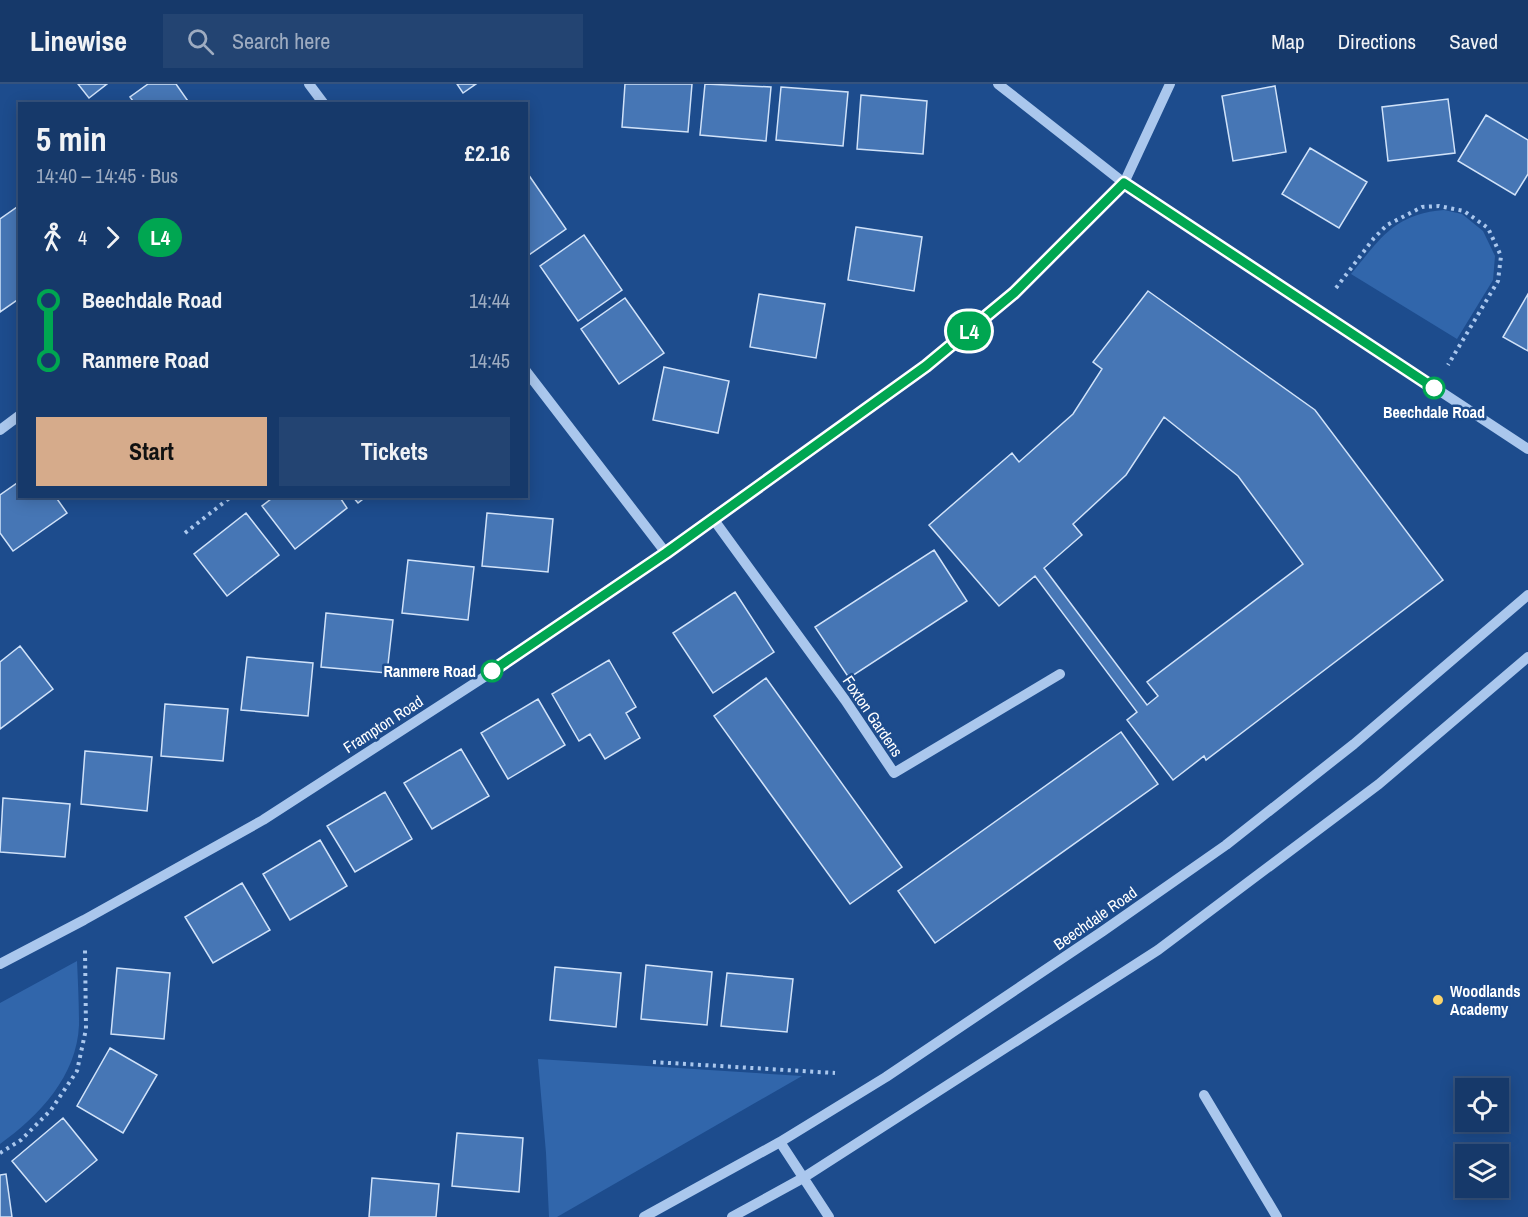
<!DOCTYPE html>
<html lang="en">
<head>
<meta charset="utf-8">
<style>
	body { margin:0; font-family:"Archivo Narrow",sans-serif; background:#234472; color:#f1f3f6; height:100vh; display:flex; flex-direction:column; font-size:22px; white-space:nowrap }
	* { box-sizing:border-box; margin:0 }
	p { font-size:20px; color:#9eacc1 }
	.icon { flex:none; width:33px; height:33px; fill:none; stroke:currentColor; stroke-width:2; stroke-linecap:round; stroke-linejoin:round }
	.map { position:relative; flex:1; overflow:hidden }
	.drawer { position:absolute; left:18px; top:18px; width:510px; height:396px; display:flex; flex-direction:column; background:#16396a; border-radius:0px; box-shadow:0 3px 15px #0003,0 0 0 2px #35537e }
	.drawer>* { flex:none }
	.badge { padding:0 12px; border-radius:20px; font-size:21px; line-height:39px }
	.tools { position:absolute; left:1455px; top:994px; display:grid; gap:12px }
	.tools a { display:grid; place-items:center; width:54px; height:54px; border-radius:0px; background:#16396a; box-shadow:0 3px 15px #0003,0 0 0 2px #35537e; font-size:30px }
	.map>.badge { position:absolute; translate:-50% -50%; box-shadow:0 0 0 3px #fff }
	.legs { display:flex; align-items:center; gap:9px; height:66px; padding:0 18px; font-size:20px }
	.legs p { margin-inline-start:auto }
	.overview { display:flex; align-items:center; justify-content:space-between; height:102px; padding:0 18px }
	h1 { font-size:33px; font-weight:800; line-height:45px }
	.primary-button { display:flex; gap:12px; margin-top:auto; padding:12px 18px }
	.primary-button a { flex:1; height:69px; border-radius:0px; background:#d6ab8b; color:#111; font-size:24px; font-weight:800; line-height:69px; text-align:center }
	.primary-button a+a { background:#234472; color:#f1f3f6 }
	ul { padding:0 18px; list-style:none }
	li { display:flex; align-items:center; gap:21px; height:60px; font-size:22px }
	li i { display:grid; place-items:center; width:9px; height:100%; margin:0 8px; background:currentColor }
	li i::after { content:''; width:15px; height:15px; margin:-8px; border:4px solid; border-radius:50%; background:#16396a }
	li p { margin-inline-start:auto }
	li:first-child i { background:linear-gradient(#0000 50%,currentColor 0) }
	li:last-child i { background:linear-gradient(currentColor 50%,#0000 0) }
	header { display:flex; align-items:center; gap:36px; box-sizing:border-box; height:84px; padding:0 30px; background:#16396a; border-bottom:2px solid #35537e }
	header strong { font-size:28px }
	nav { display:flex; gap:33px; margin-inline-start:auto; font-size:21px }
	.search { width:420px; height:54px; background:#234472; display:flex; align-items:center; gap:15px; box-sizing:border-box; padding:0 21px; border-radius:0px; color:#9eacc1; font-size:22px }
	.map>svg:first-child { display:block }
	.green { fill:#3166ab }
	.building { fill:#4676b5; stroke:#d0e2f9; stroke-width:1.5; fill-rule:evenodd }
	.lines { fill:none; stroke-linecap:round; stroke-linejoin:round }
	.path { stroke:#aac7ed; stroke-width:4; stroke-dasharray:3 4.5; stroke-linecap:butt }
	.minor { stroke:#aac7ed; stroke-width:10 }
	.line-1-casing { stroke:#fff; stroke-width:14 }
	.line-1 { stroke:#00a651; stroke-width:9 }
	.stop-1-dot { fill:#fff; stroke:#00a651; stroke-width:3 }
	.poi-dot { fill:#fcd469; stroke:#1d4c8d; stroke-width:2 }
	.labels { text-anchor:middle; stroke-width:5; stroke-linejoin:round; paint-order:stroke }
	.stop-label { font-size:16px; font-weight:bold; fill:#fff; stroke:#1d4c8d }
	.street-label { font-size:16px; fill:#fff; stroke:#1d4c8d }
	.poi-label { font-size:16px; font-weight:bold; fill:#fff; stroke:#1d4c8d; text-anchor:start }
</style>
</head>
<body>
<header>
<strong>Linewise</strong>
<div class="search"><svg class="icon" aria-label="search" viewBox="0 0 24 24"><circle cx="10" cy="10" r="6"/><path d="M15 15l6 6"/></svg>Search here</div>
<nav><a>Map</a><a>Directions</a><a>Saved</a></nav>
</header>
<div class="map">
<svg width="1528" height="1133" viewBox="0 0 1528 1133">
	<rect width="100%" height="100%" fill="#1d4c8d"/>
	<!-- green -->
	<path class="green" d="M1444 126 1462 130 1483 147 1495 172 1493 196 1457 255 1351 190C1381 154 1394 130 1444 126Z
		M77 877C78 898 79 920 79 941 77 992 39 1032 0 1060V919Z
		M538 976V975L802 992 557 1133H549L546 1069Z"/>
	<!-- building -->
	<path class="building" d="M78 0H107L89 14Z
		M148 0H176L190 20H135L130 13Z
		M457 0H476L463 9Z
		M625 0H692L688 48 622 43Z
		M705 0 771 3 766 57 700 51Z
		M1275 2 1286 68 1233 77 1222 12Z
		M781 3 848 8 843 62 776 56Z
		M861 11 927 17 923 70 857 65Z
		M1448 15 1455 69 1388 77 1382 23Z
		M1486 31 1528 56V90L1515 111 1458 77Z
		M1310 64 1367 98 1339 144 1282 110Z
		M528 90 566 145 526 173V92Z
		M20 121V173L18 175 20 177V214L0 228V135Z
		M856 143 922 153 914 207 848 196Z
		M584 151 622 206 578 237 540 182Z
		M1148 207 1315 326 1443 496 1206 676 1204 672 1173 696 1127 636 1137 628 1035 492 999 522 929 441 1012 369 1019 378 1073 330 1102 285 1093 278ZM1164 333 1238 392 1303 480 1147 598 1158 612 1147 621 1044 484 1082 451 1073 440 1126 391Z
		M759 210 825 220 816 274 750 263Z
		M1528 210V267L1503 253Z
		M625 214 664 269 619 300 581 245Z
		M664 283 729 297 718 349 653 336Z
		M20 397V412H55L67 429 13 467 0 449V411Z
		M275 412H339L347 424 295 465 262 422Z
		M352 412H367L358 419Z
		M246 429 279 471 227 512 194 470Z
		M487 429 553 435 548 488 482 482Z
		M934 466 967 517 849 594 815 543Z
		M408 476 474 483 468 536 402 529Z
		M735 508 774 568 713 609 673 549Z
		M326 529 393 536 387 589 321 583Z
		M20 562 53 605 0 645V578Z
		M247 573 313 579 308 632 241 626Z
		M609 576 636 623 626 629 640 654 605 675 590 650 579 657 552 610Z
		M766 594 902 783 850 820 714 632Z
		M538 615 565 661 508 695 481 649Z
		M165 620 228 625 223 677 161 672Z
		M1121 648 1158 700 935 859 898 807Z
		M461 665 489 712 432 745 404 699Z
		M85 667 152 673 147 727 81 720Z
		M385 708 412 755 355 788 327 742Z
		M3 714 70 720 65 773 0 768Z
		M320 756 347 802 290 836 263 790Z
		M242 799 270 846 213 879 185 833Z
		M646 881 712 888 707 941 641 935Z
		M555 883 621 889 616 943 550 936Z
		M117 884 170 889 164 955 111 950Z
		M727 889 793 895 787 948 721 942Z
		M110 964 157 991 123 1049 77 1022Z
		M63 1034 97 1076 46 1118 12 1077Z
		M457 1049 523 1054 519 1108 452 1102Z
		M6 1090 12 1133H0V1091Z
		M372 1094 439 1100 436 1133H369Z"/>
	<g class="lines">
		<!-- path -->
		<path class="path" d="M1336 204 1374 154 1387 141 1422 123 1439 122 1464 127 1488 144 1501 172 1498 197 1448 281
			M185 449 232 412
			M653 978 835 989
			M0 1069 21 1056 51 1026 77 987 86 945 85 866"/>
		<!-- minor -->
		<path class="minor" d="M309 0 324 20
			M998 0 1124 99 1528 365
			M526 287 666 469
			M0 346 20 331
			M714 436 845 616 894 689 1060 590
			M0 880 84 836 263 736 509 577 666 469 926 282 1015 209 1124 99 1170 0
			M1204 1011 1277 1133
			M780 1058 829 1133
			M644 1133 780 1058 886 993 1103 847 1226 761 1354 660 1528 511
			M732 1133 803 1094 1158 866 1379 700 1528 573"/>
	</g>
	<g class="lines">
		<!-- line-1 casing -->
		<g class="line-1-casing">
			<path id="line-1" d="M492 587 666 469 926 282 1014 209 1124 99 1434 304"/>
		</g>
		<!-- line-1 -->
		<use href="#line-1" class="line-1"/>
	</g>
	<!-- markers -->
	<g class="stop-1-dot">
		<circle cx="1434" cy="304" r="10"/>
		<circle cx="492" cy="587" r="10"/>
	</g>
	<circle class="poi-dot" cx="1438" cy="916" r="6"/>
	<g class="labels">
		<!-- stop labels -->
		<g class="stop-label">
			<text x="1434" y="334">Beechdale Road</text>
			<text x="476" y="593" text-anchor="end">Ranmere Road</text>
		</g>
		<!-- street labels -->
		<g class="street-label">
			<text transform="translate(873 632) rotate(56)" y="6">Foxton Gardens</text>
			<text transform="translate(383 640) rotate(-33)" y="6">Frampton Road</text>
			<text transform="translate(1095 834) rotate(-35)" y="6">Beechdale Road</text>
		</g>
		<!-- poi labels -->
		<g class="poi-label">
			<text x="1450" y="913">Woodlands<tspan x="1450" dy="18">Academy</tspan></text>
		</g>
	</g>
</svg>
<div class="tools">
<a><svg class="icon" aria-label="locate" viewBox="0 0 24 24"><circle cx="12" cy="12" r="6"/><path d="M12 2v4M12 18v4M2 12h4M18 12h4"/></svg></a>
<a><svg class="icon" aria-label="layers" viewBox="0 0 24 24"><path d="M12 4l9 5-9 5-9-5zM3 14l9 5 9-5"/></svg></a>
</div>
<b class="badge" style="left:969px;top:247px;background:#00a651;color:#fff">L4</b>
<section class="drawer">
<div class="overview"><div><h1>5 min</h1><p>14:40 – 14:45 · Bus</p></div><b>£2.16</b></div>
<div class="legs"><svg class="icon" aria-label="walk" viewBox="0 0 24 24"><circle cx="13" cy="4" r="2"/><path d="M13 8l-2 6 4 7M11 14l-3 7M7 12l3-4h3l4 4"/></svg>4<svg class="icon" aria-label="forward" viewBox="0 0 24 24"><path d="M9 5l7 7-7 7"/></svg><b class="badge" style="background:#00a651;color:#fff">L4</b></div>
<ul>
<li><i style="color:#00a651"></i><b>Beechdale Road</b><p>14:44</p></li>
<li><i style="color:#00a651"></i><b>Ranmere Road</b><p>14:45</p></li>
</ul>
<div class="primary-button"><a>Start</a><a>Tickets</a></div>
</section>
</div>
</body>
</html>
